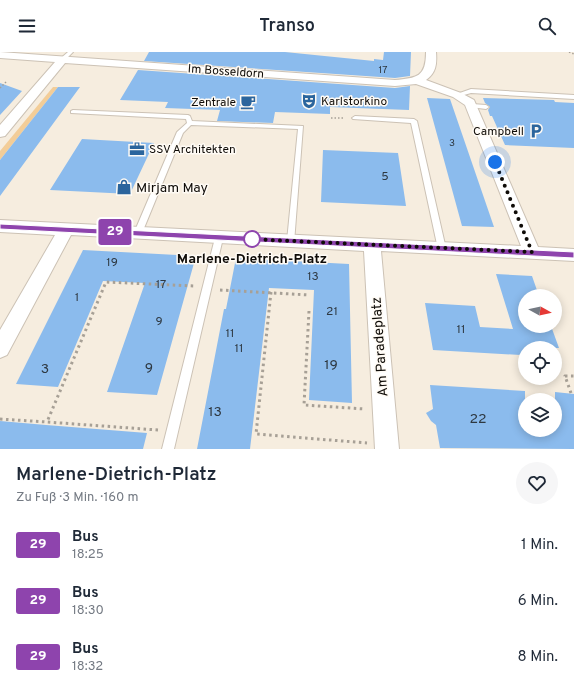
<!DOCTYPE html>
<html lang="de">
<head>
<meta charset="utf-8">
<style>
	body { margin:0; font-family:Overpass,sans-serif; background:#f6f6f7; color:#1f2937; height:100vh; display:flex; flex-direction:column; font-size:15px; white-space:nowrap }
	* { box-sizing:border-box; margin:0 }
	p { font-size:13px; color:#747a83 }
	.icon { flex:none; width:22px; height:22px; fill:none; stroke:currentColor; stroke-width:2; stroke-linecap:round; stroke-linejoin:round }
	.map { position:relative; height:397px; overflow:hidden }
	.drawer { display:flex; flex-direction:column; background:#fff; flex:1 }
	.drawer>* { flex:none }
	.badge { padding:0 8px; border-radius:3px; font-size:14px; line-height:26px }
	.needle { width:26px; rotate:98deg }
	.controls { position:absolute; left:518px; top:237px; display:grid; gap:8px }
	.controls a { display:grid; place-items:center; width:44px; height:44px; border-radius:50%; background:#fff; box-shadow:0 2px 10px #0003; font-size:20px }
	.you { position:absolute; width:20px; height:20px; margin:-10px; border:3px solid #fff; border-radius:50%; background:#1a73e8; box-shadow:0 0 0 6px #1a73e833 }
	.map>.badge { position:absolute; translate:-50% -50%; box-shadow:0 0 0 2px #fff }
	.round { display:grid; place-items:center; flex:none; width:42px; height:42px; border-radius:21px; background:#f6f6f7 }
	.overview { display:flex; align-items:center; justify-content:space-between; height:68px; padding:0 16px }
	h1 { font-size:19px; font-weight:600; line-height:30px }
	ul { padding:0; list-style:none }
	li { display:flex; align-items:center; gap:12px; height:56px; padding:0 16px }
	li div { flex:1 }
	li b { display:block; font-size:15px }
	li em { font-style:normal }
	li .badge { min-width:44px; font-weight:700; text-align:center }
	header { display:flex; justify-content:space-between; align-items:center; height:52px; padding:0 16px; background:#fff; font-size:18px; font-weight:600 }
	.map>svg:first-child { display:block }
	.green { fill:#f3cd98 }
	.building { fill:#8bbbed }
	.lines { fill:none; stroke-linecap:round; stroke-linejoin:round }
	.service-casing { stroke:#ccc2b5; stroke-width:2 }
	.minor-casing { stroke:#ccc2b5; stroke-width:2 }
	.path-far1 { stroke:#a7a096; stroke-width:1.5; stroke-dasharray:1.5 2; stroke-linecap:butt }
	.path { stroke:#a7a096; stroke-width:3; stroke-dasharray:2.5 3.5; stroke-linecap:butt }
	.service { fill:#fff; fill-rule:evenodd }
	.minor { fill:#fff; fill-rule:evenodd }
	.line { fill:#8e44ad; stroke:#fff }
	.walk { stroke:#0f0c08; stroke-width:4; stroke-dasharray:0 7.2 }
	.stop-dot { fill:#fff; stroke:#8e44ad; stroke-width:2 }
	.labels { text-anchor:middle; stroke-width:3; stroke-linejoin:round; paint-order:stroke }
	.far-number-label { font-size:10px; fill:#2e3841 }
	.far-street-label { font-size:12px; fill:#0f0c08; stroke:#fffbf5 }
	.far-poi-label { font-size:12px; fill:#0f0c08; stroke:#fffbf5; text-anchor:start }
	.number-label { font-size:12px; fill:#2e3841 }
	.poi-label { font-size:14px; fill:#0f0c08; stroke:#fffbf5; text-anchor:start }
	.stop-label { font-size:14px; font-weight:bold; fill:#0f0c08; stroke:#fffbf5 }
	.street-label { font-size:14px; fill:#0f0c08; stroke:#fffbf5 }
	.near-number-label { font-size:14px; fill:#2e3841 }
</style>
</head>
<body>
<header><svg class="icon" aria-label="menu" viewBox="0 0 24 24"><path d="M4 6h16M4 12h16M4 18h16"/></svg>Transo<svg class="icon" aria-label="search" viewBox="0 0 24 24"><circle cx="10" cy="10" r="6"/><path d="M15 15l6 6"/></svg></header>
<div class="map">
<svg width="574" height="397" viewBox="0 0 574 397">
	<rect width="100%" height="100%" fill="#f6eddf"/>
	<!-- green -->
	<path class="green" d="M53 35H58L0 108V99Z"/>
	<!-- building -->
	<path class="building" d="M149 0H285L374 9V7L383 8 384 0H411L410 24 395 26 144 9Z
		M138 18 395 36 410 34 409 58 330 55V62L275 60 273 71 217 69 220 58 165 56 168 50 120 48Z
		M0 31 22 39 0 63Z
		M58 35H80L0 144V108Z
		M427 46 450 47 494 175 462 174Z
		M483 46 554 48 555 50 574 51V96L505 93 492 64H490L488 58 490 55 485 51Z
		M82 87 154 91 130 142 50 138Z
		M323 98 398 101 406 154 321 150Z
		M83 198 196 204 157 343 107 340 145 231 103 229 58 335 16 332Z
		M236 206 349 212 352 351 309 348 314 238 269 236 250 397H197L224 257H226Z
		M496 222 532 224 539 244H525V274H551L559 296H525V304L522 305 521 303 433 298 425 251 475 254 480 275 513 277Z
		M430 333 525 339V378H555V340L574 342V397L440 396 436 373 431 369 426 361 433 357Z
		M0 369 46 373 147 381 143 397H0Z"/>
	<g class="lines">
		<!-- service casing -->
		<g class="service-casing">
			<path id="service" d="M68 0H73L64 9H60V7Z
				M471 37 574 43V47L471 41 457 45 454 43Z
				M472 52 486 53 489 55 486 57 470 55 469 54Z
				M73 58 188 63 190 64 192 69 303 74 294 191H288L287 189 298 77 191 73 183 81 142 181 138 184 134 181 177 80 187 71 186 67 71 61V59Z
				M355 64 414 67 417 69 446 197 445 199H439L438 197 411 71 353 67 352 66Z
				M219 183 223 186 174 397H162L215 186Z"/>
		</g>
		<!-- minor casing -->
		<g class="minor-casing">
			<path id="minor" d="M0 0 395 28C417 26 426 25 426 0H436C437 12 436 21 426 28L461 41 474 48 538 195 574 197V209L381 199 399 397H375L364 199 71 183 7 303 0 306V278L55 183 0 180V168L521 194 465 53 453 45 416 32 395 34 65 11 5 84 0 85V73L55 10 0 6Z"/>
		</g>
		<!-- path-far1 -->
		<path class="path-far1" d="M569 0 574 2
			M0 36 7 29
			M331 66H345"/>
		<!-- path -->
		<path class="path" d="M220 238 309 243
			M271 240 256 382 367 391
			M309 259 304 353 365 357
			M571 341 565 324H574
			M0 367 47 370
			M158 378 47 370 106 230 194 234"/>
		<!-- service -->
		<use href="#service" class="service"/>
		<!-- minor -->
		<use href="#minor" class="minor"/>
	</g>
	<!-- line -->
	<path class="line" d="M0 172 574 200V206L0 177Z"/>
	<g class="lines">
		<!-- walk -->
		<path class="walk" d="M252 187H248L532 200 495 110"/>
	</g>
	<!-- icons -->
	<defs>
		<g id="theatre-bare" transform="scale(1.2)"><path d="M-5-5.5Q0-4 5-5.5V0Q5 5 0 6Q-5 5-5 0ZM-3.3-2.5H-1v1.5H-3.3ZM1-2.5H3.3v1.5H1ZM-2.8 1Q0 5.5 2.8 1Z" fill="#2b659d" stroke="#fffbf5" stroke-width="2.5" paint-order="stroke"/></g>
		<g id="cafe-bare" transform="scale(1.2)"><path d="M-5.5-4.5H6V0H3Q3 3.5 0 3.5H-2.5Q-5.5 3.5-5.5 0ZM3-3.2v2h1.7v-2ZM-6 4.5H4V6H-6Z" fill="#2b659d" stroke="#fffbf5" stroke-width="2.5" paint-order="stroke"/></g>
		<g id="parking-bare" transform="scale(1.2)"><path d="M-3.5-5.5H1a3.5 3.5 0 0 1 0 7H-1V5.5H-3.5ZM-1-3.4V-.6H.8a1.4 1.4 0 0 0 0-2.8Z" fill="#2b659d" stroke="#fffbf5" stroke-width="2.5" paint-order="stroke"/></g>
		<g id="office-bare" transform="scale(1.2)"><path d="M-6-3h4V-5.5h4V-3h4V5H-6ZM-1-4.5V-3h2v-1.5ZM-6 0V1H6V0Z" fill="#2b659d" stroke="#fffbf5" stroke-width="2.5" paint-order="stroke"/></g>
		<g id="shop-bare" transform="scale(1.2)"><path d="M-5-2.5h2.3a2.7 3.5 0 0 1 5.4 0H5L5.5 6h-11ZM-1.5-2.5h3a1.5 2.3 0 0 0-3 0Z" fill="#2b659d" stroke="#fffbf5" stroke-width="2.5" paint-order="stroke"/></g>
	</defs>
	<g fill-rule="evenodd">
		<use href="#theatre-bare" x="309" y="49"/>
		<use href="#cafe-bare" x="248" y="50"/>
		<use href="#parking-bare" x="536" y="79"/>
		<use href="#office-bare" x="137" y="97"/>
		<use href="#shop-bare" x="124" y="135"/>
	</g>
	<!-- markers -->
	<circle class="stop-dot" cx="252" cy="187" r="8"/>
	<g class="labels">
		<!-- far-number labels -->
		<g class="far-number-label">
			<text x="383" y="21">17</text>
			<text x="452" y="94">3</text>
		</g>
		<!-- far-street labels -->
		<g class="far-street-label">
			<text transform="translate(226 19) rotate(4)" y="4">Im Bosseldorn</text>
		</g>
		<!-- far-poi labels -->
		<g class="far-poi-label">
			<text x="321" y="53">Karlstorkino</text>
			<text x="236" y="54" text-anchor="end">Zentrale</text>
			<text x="524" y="83" text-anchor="end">Campbell</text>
			<text x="149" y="101">SSV Architekten</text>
		</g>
		<!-- number labels -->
		<g class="number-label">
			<text x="385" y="128">5</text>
			<text x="112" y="214">19</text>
			<text x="313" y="228">13</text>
			<text x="161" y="236">17</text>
			<text x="77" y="249">1</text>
			<text x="332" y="263">21</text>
			<text x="159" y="273">9</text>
			<text x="461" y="281">11</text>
			<text x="230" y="285">11</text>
			<text x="239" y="300">11</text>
		</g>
		<!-- poi labels -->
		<g class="poi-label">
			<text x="136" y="140">Mirjam May</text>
		</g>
		<!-- stop labels -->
		<g class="stop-label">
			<text x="252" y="211">Marlene-Dietrich-Platz</text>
		</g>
		<!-- street labels -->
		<g class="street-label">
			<text transform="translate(379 295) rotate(-94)" y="5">Am Paradeplatz</text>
		</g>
		<!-- near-number labels -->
		<g class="near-number-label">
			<text x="331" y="317">19</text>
			<text x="149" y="320">9</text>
			<text x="45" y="321">3</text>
			<text x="215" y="364">13</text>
			<text x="478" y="371">22</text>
		</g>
	</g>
</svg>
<div class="controls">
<a><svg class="needle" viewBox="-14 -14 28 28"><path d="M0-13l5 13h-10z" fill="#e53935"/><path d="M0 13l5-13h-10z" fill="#747a83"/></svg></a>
<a><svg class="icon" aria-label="locate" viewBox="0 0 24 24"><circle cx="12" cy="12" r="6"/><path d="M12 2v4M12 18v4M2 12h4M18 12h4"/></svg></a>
<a><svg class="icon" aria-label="layers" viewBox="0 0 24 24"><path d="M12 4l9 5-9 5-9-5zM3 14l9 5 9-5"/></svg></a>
</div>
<div class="you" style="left:495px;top:110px"></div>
<b class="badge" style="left:115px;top:180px;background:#8e44ad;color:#fff">29</b>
</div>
<section class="drawer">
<div class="overview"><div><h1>Marlene-Dietrich-Platz</h1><p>Zu Fuß · 3 Min. · 160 m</p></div><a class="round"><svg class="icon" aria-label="heart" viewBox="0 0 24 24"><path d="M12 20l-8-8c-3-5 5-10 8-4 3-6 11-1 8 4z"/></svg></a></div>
<ul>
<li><span class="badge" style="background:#8e44ad;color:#fff">29</span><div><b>Bus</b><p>18:25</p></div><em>1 Min.</em></li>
<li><span class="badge" style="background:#8e44ad;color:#fff">29</span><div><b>Bus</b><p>18:30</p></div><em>6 Min.</em></li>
<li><span class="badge" style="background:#8e44ad;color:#fff">29</span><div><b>Bus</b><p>18:32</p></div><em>8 Min.</em></li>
</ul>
</section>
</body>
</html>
